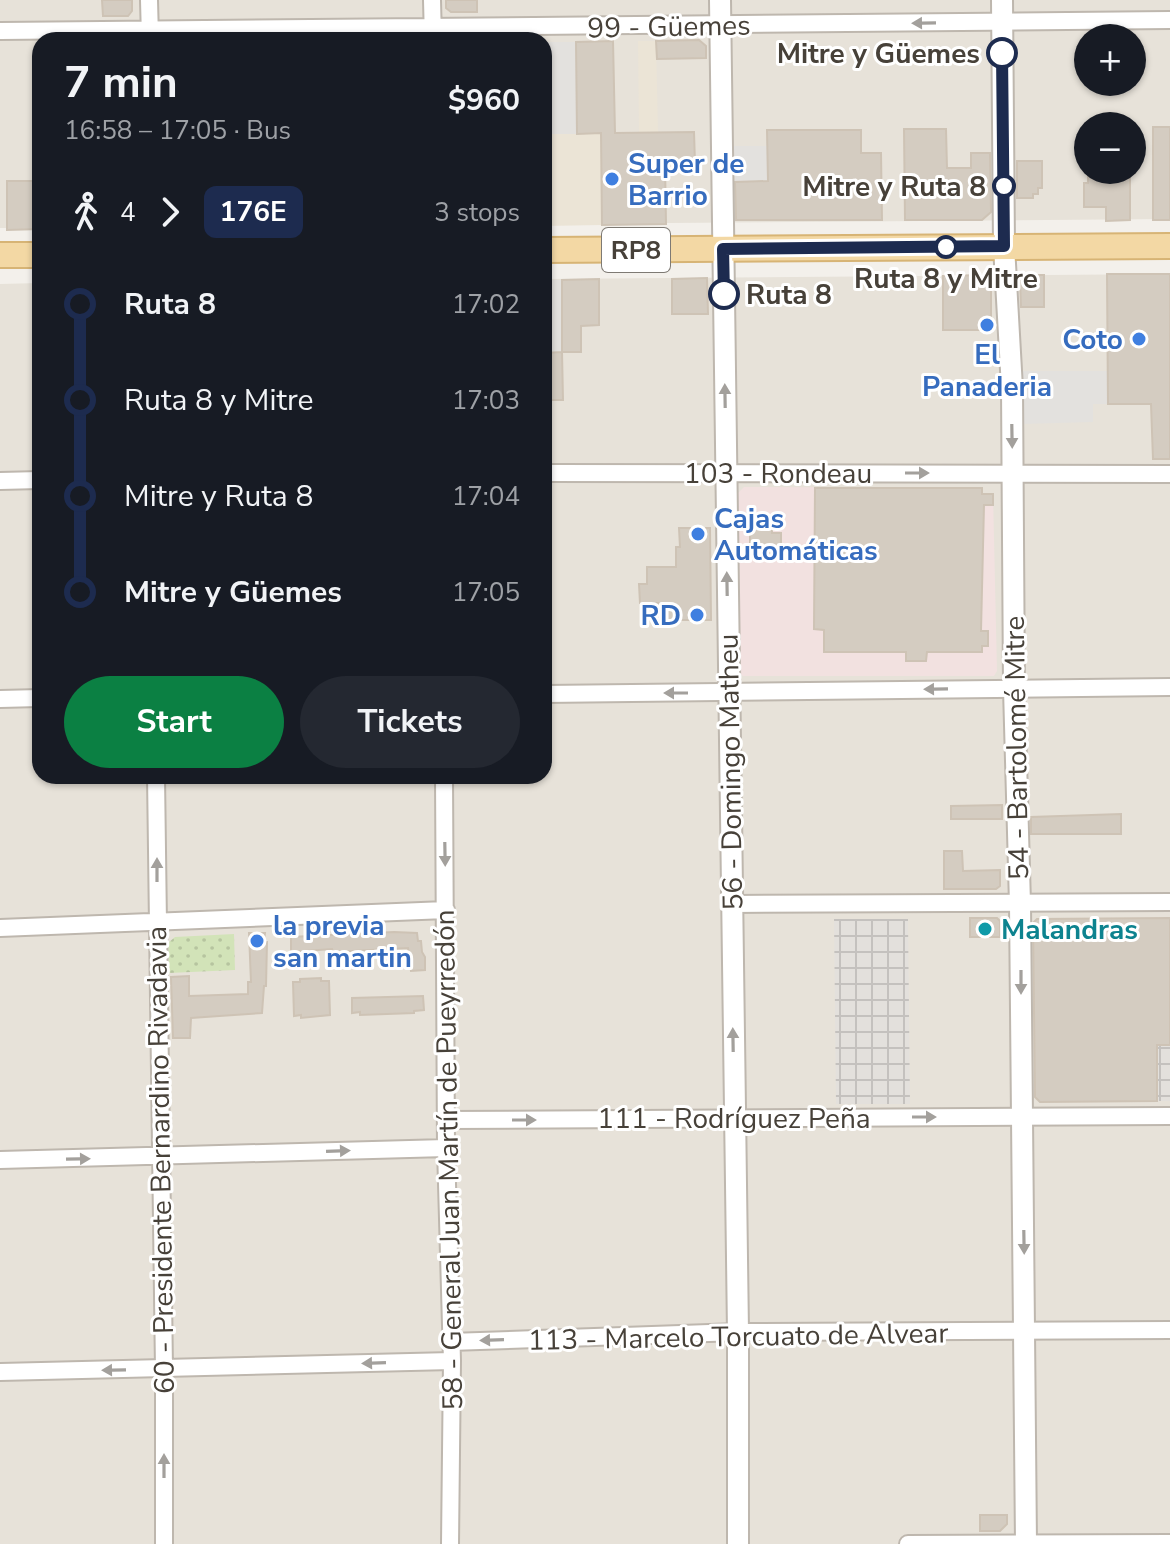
<!DOCTYPE html>
<html lang="en">
<head>
<meta charset="utf-8">
<style>
	body { margin:0; font-family:"Nunito Sans",sans-serif; background:#242831; color:#f1f3f6; height:100vh; display:flex; flex-direction:column; font-size:30px; white-space:nowrap }
	* { box-sizing:border-box; margin:0 }
	p { font-size:26px; color:#9ea1a6 }
	.icon { flex:none; width:44px; height:44px; fill:none; stroke:currentColor; stroke-width:2; stroke-linecap:round; stroke-linejoin:round }
	.map { position:relative; flex:1; overflow:hidden }
	.sheet { position:absolute; left:32px; top:32px; width:520px; height:752px; display:flex; flex-direction:column; background:#171b24; border-radius:24px; box-shadow:0 2px 6px #0004 }
	.sheet>* { flex:none }
	.badge { padding:0 16px; border-radius:12px; font-size:28px; line-height:52px }
	.controls { position:absolute; left:1074px; top:24px; display:grid; gap:16px }
	.controls a { display:grid; place-items:center; width:72px; height:72px; border-radius:50%; background:#171b24; box-shadow:0 2px 6px #0004; font-size:40px }
	.map>.badge { position:absolute; translate:-50% -50%; box-shadow:0 0 0 4px #fff }
	.legs { display:flex; align-items:center; gap:12px; height:88px; padding:0 32px; font-size:26px }
	.legs p { margin-inline-start:auto }
	.headline { display:flex; align-items:center; justify-content:space-between; height:136px; padding:0 32px }
	h1 { font-size:44px; font-weight:700; line-height:60px }
	.action { display:flex; gap:16px; margin-top:auto; padding:16px 32px }
	.action a { flex:1; height:92px; border-radius:48px; background:#0b8043; color:#fff; font-size:32px; font-weight:700; line-height:92px; text-align:center }
	.action a+a { background:#242831; color:#f1f3f6 }
	ul { padding:0 32px; list-style:none }
	li { display:flex; align-items:center; gap:28px; height:96px; font-size:30px }
	li i { display:grid; place-items:center; width:12px; height:100%; margin:0 10px; background:currentColor }
	li i::after { content:''; width:20px; height:20px; margin:-10px; border:6px solid; border-radius:50%; background:#171b24 }
	li p { margin-inline-start:auto }
	li:first-child i { background:linear-gradient(#0000 50%,currentColor 0) }
	li:last-child i { background:linear-gradient(currentColor 50%,#0000 0) }
	.map>svg:first-child { display:block }
	.residential { fill:#e7e2d9; fill-rule:evenodd }
	.industrial { fill:url(#industrial-grid) }
	.education { fill:#ebe4d6 }
	.medical { fill:#f2e1e0 }
	.park { fill:url(#park-dots) }
	.parking { fill:#e3e1de }
	.building { fill:#d4ccc1; stroke:#cec3b5; stroke-width:2 }
	.lines { fill:none; stroke-linecap:round; stroke-linejoin:round }
	.minor-casing { stroke:#beb7ae; stroke-width:20 }
	.tertiary-casing { stroke:#beb7ae; stroke-width:24 }
	.primary-casing { stroke:#d7b475; stroke-width:28 }
	.minor { stroke:#fff; stroke-width:16 }
	.tertiary { stroke:#fff; stroke-width:20 }
	.primary { stroke:#f3d8a4; stroke-width:24 }
	.oneway { fill:#a3a09c }
	.line-1-casing { stroke:#fff; stroke-width:18 }
	.line-1 { stroke:#1d2b4f; stroke-width:12 }
	.stop-1-dot { fill:#fff; stroke:#1d2b4f; stroke-width:4 }
	.shop-dot { fill:#3f7fe0; stroke:#fff; stroke-width:3 }
	.culture-dot { fill:#0f9aa8; stroke:#fff; stroke-width:3 }
	.labels { text-anchor:middle; stroke-width:6; stroke-linejoin:round; paint-order:stroke }
	.shield { fill:#fff; stroke:#7e7a74; stroke-width:2 }
	.shield-label { font-size:26px; font-weight:bold; fill:#474139 }
	.street-label { font-size:28px; fill:#474139; stroke:#fff }
	.stop-label { font-size:28px; font-weight:bold; fill:#474139; stroke:#fff; text-anchor:end }
	.shop-label { font-size:28px; font-weight:bold; fill:#366cbe; stroke:#fff; text-anchor:start }
	.culture-label { font-size:28px; font-weight:bold; fill:#0d838f; stroke:#fff; text-anchor:start }
</style>
</head>
<body>
<div class="map">
<svg width="1170" height="1544" viewBox="0 0 1170 1544">
	<defs>
		<pattern id="industrial-grid" width="8" height="8" patternUnits="userSpaceOnUse" patternTransform="scale(2)"><rect width="8" height="8" fill="#e3e0dc"/><path d="M0 4h8M4 0v8" fill="none" stroke="#c4c1be"/></pattern>
		<pattern id="park-dots" width="8" height="8" patternUnits="userSpaceOnUse" patternTransform="scale(2)"><rect width="8" height="8" fill="#d2e3b8"/><path d="M2 2h.1M6 6h.1" fill="none" stroke="#b6c49f" stroke-width="1.8" stroke-linecap="round"/></pattern>
	</defs>
	<rect width="100%" height="100%" fill="#f3f0eb"/>
	<!-- residential -->
	<path class="residential" d="M0 0H1170V219L544 224V40H40V228H0ZM1088 38H1132V82H1088ZM1088 126H1132V170H1088Z
		M1170 274V1544H0V284L40 283V776H544V279Z"/>
	<!-- industrial -->
	<path class="industrial" d="M834 919H908L910 1104H836Z
		M1157 1045H1170V1101H1157Z"/>
	<!-- education -->
	<path class="education" d="M638 41H656L658 133H639Z
		M601 133 602 225 544 226V134Z"/>
	<!-- medical -->
	<path class="medical" d="M744 487 982 488V494H993L997 671 994 676H743L737 671 738 493Z"/>
	<!-- park -->
	<path class="park" d="M234 934 235 970 169 973 168 943 175 937Z"/>
	<!-- parking -->
	<path class="parking" d="M544 42H576L577 134H544Z
		M734 146H767L768 181 735 182Z
		M544 280H562L563 352 544 353Z
		M1022 371H1107L1108 404H1093V422L1022 424Z"/>
	<!-- building -->
	<path class="building" d="M102 0H132V11L128 16H103Z
		M446 0H477V12H451L446 8Z
		M699 40 706 46V58L657 59 656 41Z
		M613 41 615 133 694 132 695 164H665L666 224 602 225 601 133 577 134 576 42Z
		M1153 127H1170V220H1153Z
		M904 129H946L947 168H971V153H990L991 212 982 220H905Z
		M767 130H861V153H881L882 220H736L735 182 768 181Z
		M1017 161H1042V188H1038V194H1033V198H1017Z
		M1099 170H1130V220L1106 221V207H1084V183H1088V173H1099Z
		M7 181H40V229L7 230Z
		M1107 274H1170V459H1153L1151 404H1108Z
		M982 275 991 283V330H943V276Z
		M1026 275H1044V307H1021L1020 281Z
		M707 278 708 314H672V279Z
		M599 279V325L581 326V352H562V280Z
		M562 352 563 400H544V353Z
		M815 488H982V494H993V505H984L981 631H988V646H982V652H927L926 661H906V652H824V630L814 629Z
		M750 518H772V533H781V547L773 546V559H750Z
		M679 528H710L711 620H660L659 603H640L639 584H647V567H676V547H680Z
		M1002 805V819H951V806Z
		M1121 814V834H1031V817Z
		M944 851H962L963 871 1000 870V886L996 889H944Z
		M970 918H997L1000 921V937H970Z
		M1170 918V1045H1157V1101L1040 1102 1035 1097 1033 923 1037 919Z
		M394 932 417 933 418 941H421L422 952 425 957V970L411 971 408 948 333 952 332 949 291 952V937Z
		M249 933H265L264 942H267L266 986H264L262 1013 191 1018 190 1038H173L171 977 189 976V996L248 994V982H251Z
		M321 978V981H329L330 1015 301 1018V1015L294 1016 293 982H300V979Z
		M423 996 424 1010 414 1011V1013L360 1015V1012L352 1013V998Z
		M980 1515H1007V1524L1000 1531H980Z"/>
	<g class="lines">
		<!-- minor casing -->
		<g class="minor-casing">
			<path id="minor" d="M149 0 150 38
				M432 0 433 40
				M0 31 1170 20
				M544 473 1170 474
				M0 481 40 480
				M544 694 1170 687
				M0 699 40 698
				M156 776 164 1369V1544
				M444 776 446 1148 452 1361 450 1544
				M731 904 1170 902
				M0 928 446 910
				M446 1120 1170 1116
				M0 1160 446 1148
				M450 1342 738 1332 1170 1330
				M0 1372 452 1361
				M908 1544 1170 1543"/>
		</g>
		<!-- tertiary casing -->
		<g class="tertiary-casing">
			<path id="tertiary" d="M720 0 738 1332V1544
				M1002 0 1004 246 1012 388 1014 689 1020 904 1026 1544"/>
		</g>
		<!-- primary casing -->
		<g class="primary-casing">
			<path id="primary" d="M544 250 1170 246
				M0 255H40"/>
		</g>
		<!-- minor -->
		<use href="#minor" class="minor"/>
		<!-- tertiary -->
		<use href="#tertiary" class="tertiary"/>
		<!-- primary -->
		<use href="#primary" class="primary"/>
	</g>
	<!-- one-way arrows -->
	<defs><path id="oneway-solid" d="M-6-.8H1V-3.2L6.5 0L1 3.2V.8H-6Z" transform="scale(2)"/></defs>
	<g class="oneway">
		<use href="#oneway-solid" transform="translate(924 23) rotate(179)"/>
		<use href="#oneway-solid" transform="translate(725 396) rotate(-91)"/>
		<use href="#oneway-solid" transform="translate(1012 436) rotate(89)"/>
		<use href="#oneway-solid" transform="translate(917 473)"/>
		<use href="#oneway-solid" transform="translate(727 584) rotate(-91)"/>
		<use href="#oneway-solid" transform="translate(936 689) rotate(179)"/>
		<use href="#oneway-solid" transform="translate(676 693) rotate(180)"/>
		<use href="#oneway-solid" transform="translate(445 854) rotate(89)"/>
		<use href="#oneway-solid" transform="translate(157 870) rotate(-90)"/>
		<use href="#oneway-solid" transform="translate(1021 982) rotate(90)"/>
		<use href="#oneway-solid" transform="translate(733 1040) rotate(-91)"/>
		<use href="#oneway-solid" transform="translate(924 1117)"/>
		<use href="#oneway-solid" transform="translate(524 1120)"/>
		<use href="#oneway-solid" transform="translate(338 1151) rotate(-2)"/>
		<use href="#oneway-solid" transform="translate(78 1159) rotate(-1)"/>
		<use href="#oneway-solid" transform="translate(1024 1242) rotate(89)"/>
		<use href="#oneway-solid" transform="translate(492 1340) rotate(178)"/>
		<use href="#oneway-solid" transform="translate(374 1363) rotate(178)"/>
		<use href="#oneway-solid" transform="translate(114 1370) rotate(179)"/>
		<use href="#oneway-solid" transform="translate(164 1466) rotate(-90)"/>
	</g>
	<g class="lines">
		<!-- line-1 casing -->
		<g class="line-1-casing">
			<path id="line-1" d="M724 294 723 249 1004 246 1002 53"/>
		</g>
		<!-- line-1 -->
		<use href="#line-1" class="line-1"/>
	</g>
	<!-- markers -->
	<g class="stop-1-dot">
		<circle cx="1002" cy="53" r="14"/>
		<circle cx="1004" cy="186" r="10"/>
		<circle cx="946" cy="247" r="10"/>
		<circle cx="724" cy="294" r="14"/>
	</g>
	<g class="shop-dot">
		<circle cx="612" cy="179" r="8"/>
		<circle cx="987" cy="325" r="8"/>
		<circle cx="1139" cy="339" r="8"/>
		<circle cx="698" cy="534" r="8"/>
		<circle cx="697" cy="615" r="8"/>
		<circle cx="257" cy="941" r="8"/>
	</g>
	<circle class="culture-dot" cx="985" cy="929" r="8"/>
	<g class="labels">
		<!-- shield labels -->
		<rect class="shield" x="602" y="228" width="68" height="44" rx="6"/>
		<g class="shield-label">
			<text x="636" y="259">RP8</text>
		</g>
		<!-- street labels -->
		<g class="street-label">
			<text transform="translate(669 26) rotate(-1)" y="10">99 - Güemes</text>
			<text x="778" y="483">103 - Rondeau</text>
			<text transform="translate(1016 748) rotate(-91)" y="10">54 - Bartolomé Mitre</text>
			<text transform="translate(730 772) rotate(-91)" y="10">56 - Domingo Matheu</text>
			<text x="734" y="1128">111 - Rodríguez Peña</text>
			<text transform="translate(160 1160) rotate(-91)" y="10">60 - Presidente Bernardino Rivadavia</text>
			<text transform="translate(448 1160) rotate(-91)" y="10">58 - General Juan Martín de Pueyrredón</text>
			<text transform="translate(738 1336) rotate(-1)" y="10">113 - Marcelo Torcuato de Alvear</text>
		</g>
		<!-- stop labels -->
		<g class="stop-label">
			<text x="980" y="63">Mitre y Güemes</text>
			<text x="986" y="196">Mitre y Ruta 8</text>
			<text x="946" y="288" text-anchor="middle">Ruta 8 y Mitre</text>
			<text x="746" y="304" text-anchor="start">Ruta 8</text>
		</g>
		<!-- shop labels -->
		<g class="shop-label">
			<text x="628" y="173">Super de<tspan x="628" dy="32">Barrio</tspan></text>
			<text x="1123" y="349" text-anchor="end">Coto</text>
			<text x="987" y="364" text-anchor="middle">El<tspan x="987" dy="32">Panaderia</tspan></text>
			<text x="714" y="528">Cajas<tspan x="714" dy="32">Automáticas</tspan></text>
			<text x="681" y="625" text-anchor="end">RD</text>
			<text x="273" y="935">la previa<tspan x="273" dy="32">san martin</tspan></text>
		</g>
		<!-- culture labels -->
		<g class="culture-label">
			<text x="1001" y="939">Malandras</text>
		</g>
	</g>
</svg>
<div class="controls">
<a>+</a>
<a>−</a>
</div>
<section class="sheet">
<div class="headline"><div><h1>7 min</h1><p>16:58 – 17:05 · Bus</p></div><b>$960</b></div>
<div class="legs"><svg class="icon" aria-label="walk" viewBox="0 0 24 24"><circle cx="13" cy="4" r="2"/><path d="M13 8l-2 6 4 7M11 14l-3 7M7 12l3-4h3l4 4"/></svg>4<svg class="icon" aria-label="forward" viewBox="0 0 24 24"><path d="M9 5l7 7-7 7"/></svg><b class="badge" style="background:#1d2b4f;color:#fff">176E</b><p>3 stops</p></div>
<ul>
<li><i style="color:#1d2b4f"></i><b>Ruta 8</b><p>17:02</p></li>
<li><i style="color:#1d2b4f"></i><span>Ruta 8 y Mitre</span><p>17:03</p></li>
<li><i style="color:#1d2b4f"></i><span>Mitre y Ruta 8</span><p>17:04</p></li>
<li><i style="color:#1d2b4f"></i><b>Mitre y Güemes</b><p>17:05</p></li>
</ul>
<div class="action"><a>Start</a><a>Tickets</a></div>
</section>
</div>
</body>
</html>
